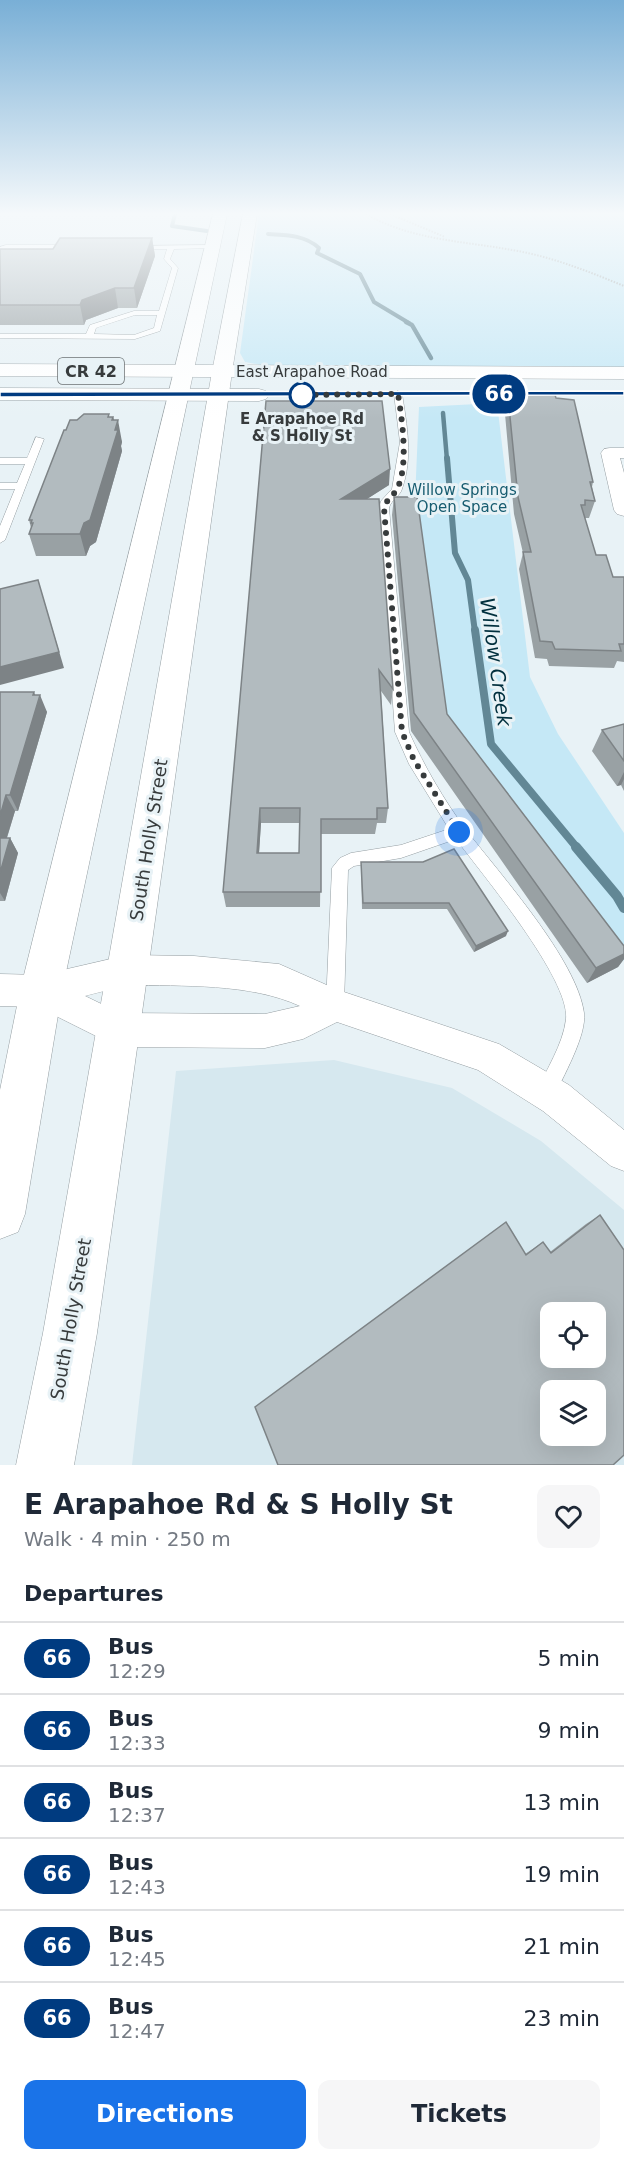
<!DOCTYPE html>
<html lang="en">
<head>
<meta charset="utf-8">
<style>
	body { margin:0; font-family:"DejaVu Sans",sans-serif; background:#f6f6f7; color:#1f2937; height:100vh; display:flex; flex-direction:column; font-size:22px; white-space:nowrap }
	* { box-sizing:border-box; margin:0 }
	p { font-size:20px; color:#747a83 }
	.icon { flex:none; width:33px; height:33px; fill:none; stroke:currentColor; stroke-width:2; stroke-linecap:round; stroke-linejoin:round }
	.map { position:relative; height:1465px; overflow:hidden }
	.drawer { display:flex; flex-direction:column; background:#fff; flex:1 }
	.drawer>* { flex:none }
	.badge { padding:0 12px; border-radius:20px; font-size:21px; line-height:39px }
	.controls { position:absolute; left:540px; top:1302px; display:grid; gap:12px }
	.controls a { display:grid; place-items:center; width:66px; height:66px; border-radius:12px; background:#fff; box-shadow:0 6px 24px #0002; font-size:30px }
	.you { position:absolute; width:30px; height:30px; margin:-15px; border:4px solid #fff; border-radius:50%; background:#1a73e8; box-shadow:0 0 0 9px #1a73e833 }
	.map>.badge { position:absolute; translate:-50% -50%; box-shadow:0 0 0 3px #fff }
	h2 { padding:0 24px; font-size:22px; line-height:54px }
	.round { display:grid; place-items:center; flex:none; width:63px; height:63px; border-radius:12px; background:#f6f6f7 }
	.summary { display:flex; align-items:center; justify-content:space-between; height:102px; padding:0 24px }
	h1 { font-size:28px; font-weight:700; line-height:45px }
	.action { display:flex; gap:12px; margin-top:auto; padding:12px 24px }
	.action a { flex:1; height:69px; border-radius:12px; background:#1a73e8; color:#fff; font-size:24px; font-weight:700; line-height:69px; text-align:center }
	.action a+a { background:#f6f6f7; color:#1f2937 }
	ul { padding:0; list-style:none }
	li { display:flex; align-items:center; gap:18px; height:72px; padding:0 24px; border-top:2px solid #e0e1e3 }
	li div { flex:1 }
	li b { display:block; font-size:22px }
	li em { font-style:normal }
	li .badge { min-width:66px; font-weight:700; text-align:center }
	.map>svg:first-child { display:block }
	.built { fill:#d6e8ef; fill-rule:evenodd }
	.green { fill:#c5e8f6 }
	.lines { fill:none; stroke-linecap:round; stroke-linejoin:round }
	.stream-far4 { stroke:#628795; stroke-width:4 }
	.stream-far3 { stroke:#628795; stroke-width:4.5 }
	.stream-far2 { stroke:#628795; stroke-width:6 }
	.stream-far1 { stroke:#628795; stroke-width:8 }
	.stream { stroke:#628795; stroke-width:10 }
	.service-casing { stroke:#959ea2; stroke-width:1 }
	.minor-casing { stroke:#959ea2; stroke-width:1 }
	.secondary-casing { stroke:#959ea2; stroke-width:1 }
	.primary-casing { stroke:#959ea2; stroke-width:1 }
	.path { stroke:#a3abae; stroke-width:2; stroke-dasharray:1.5 1.5; stroke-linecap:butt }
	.service { fill:#fff; fill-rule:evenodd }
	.minor { fill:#fff; fill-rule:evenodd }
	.secondary { fill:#fff; fill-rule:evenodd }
	.primary { fill:#fff; fill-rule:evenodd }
	.wall { fill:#99a1a4; fill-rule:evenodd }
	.shaded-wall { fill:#7d8386 }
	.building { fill:#b2bbbf; stroke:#7d8386; stroke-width:1.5; fill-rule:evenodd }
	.line { fill:#003b80; stroke:#fff; stroke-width:1.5 }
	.walk { stroke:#373b3c; stroke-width:6; stroke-dasharray:0 10.8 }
	.stop-dot { fill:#fff; stroke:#003b80; stroke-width:3 }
	.labels { text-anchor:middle; stroke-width:6; stroke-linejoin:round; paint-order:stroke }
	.far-street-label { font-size:15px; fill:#373b3c; stroke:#e8f2f6 }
	.far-stop-label { font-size:15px; font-weight:bold; fill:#373b3c; stroke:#e8f2f6 }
	.far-park-label { font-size:15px; fill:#175c70; stroke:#e8f2f6 }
	.shield { fill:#e8f2f6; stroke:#6c7274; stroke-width:1.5 }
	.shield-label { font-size:16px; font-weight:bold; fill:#373b3c }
	.street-label { font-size:18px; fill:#373b3c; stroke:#e8f2f6 }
	.water-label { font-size:20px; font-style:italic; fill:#002f3d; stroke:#e8f2f6 }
</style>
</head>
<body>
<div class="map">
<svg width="624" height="1465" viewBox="0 0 624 1465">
	<rect width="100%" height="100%" fill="#e8f2f6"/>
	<!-- built -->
	<path class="built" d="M334 1060 452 1088 541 1141 624 1210V1465H132L176 1071ZM550 1312H596V1358H550ZM550 1390H596V1436H550Z"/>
	<!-- green -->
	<path class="green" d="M259 214H624V368L262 365 245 362 240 353Z
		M497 403 530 677 558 734 624 833V961L449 727 415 499 419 407Z"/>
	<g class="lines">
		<!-- stream-far4 -->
		<path class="stream-far4" d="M175 214 172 226 207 231
			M268 234C286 235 305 235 319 248L317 253 360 274 374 302 409 323"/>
		<!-- stream-far3 -->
		<path class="stream-far3" d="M406 322 412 325 431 358
			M443 413 447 460"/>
		<!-- stream-far2 -->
		<path class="stream-far2" d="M447 458 455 553 468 580 475 632"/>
		<!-- stream-far1 -->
		<path class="stream-far1" d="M475 630 491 744 578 849"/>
		<!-- stream -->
		<path class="stream" d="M576 847 617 896 624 908"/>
		<!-- service casing -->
		<g class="service-casing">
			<path id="service" d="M6 245H72L75 247 72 249H7L0 252V247Z
				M214 245 216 248 174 249 170 259 178 268 160 331 135 339 0 338V334H86L90 325 134 311H159L172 268 164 259 167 249H136L134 246ZM135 315H157L154 328 134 335 94 334 96 328Z
				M398 391 402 394C407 425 413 458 402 489 400 496 391 500 389 508L409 732C424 766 444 800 466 830 500 874 577 960 584 1013 587 1036 562 1078 553 1099L546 1101 539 1099 537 1092C546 1069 563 1045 566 1019 570 979 482 874 456 839L401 858 354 866 348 870 344 1005 341 1011 335 1014 329 1011 326 1005 332 868 340 858 351 853 401 845 449 829 409 764 395 732 379 508 381 501 392 489 400 442 394 394Z
				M36 437 44 439 5 540 0 543V526L15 489H0V483H17L25 464H0V458H27Z"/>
		</g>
		<!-- minor casing -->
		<g class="minor-casing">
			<path id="minor" d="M610 448H624V458H620L624 473V516L617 514 614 510 601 453 604 449Z
				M128 955 194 956 279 964 338 990 499 1044 569 1085 624 1130V1171L611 1166 543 1111 478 1070 337 1022 303 1039 265 1048 118 1047 38 1007 0 1006V974L41 975ZM128 985C182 986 250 983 300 1006L265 1014 120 1013 85 996Z"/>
		</g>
		<!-- secondary casing -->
		<g class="secondary-casing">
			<path id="secondary" d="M213 214H227L62 991 25 1214 18 1232 0 1239V1090L20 991Z
				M243 214H257L232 372 97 1333 74 1465H16L43 1333 212 372Z"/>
		</g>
		<!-- primary casing -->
		<g class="primary-casing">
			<path id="primary" d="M0 364 624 367V379L0 376Z
				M0 388 259 389 266 391 270 395 266 399 259 401 0 400Z"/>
		</g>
		<!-- path -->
		<path class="path" d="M366 214C413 241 466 241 518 251 555 258 590 272 624 286
			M390 214 445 237"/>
		<!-- service -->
		<use href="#service" class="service"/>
		<!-- minor -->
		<use href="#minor" class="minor"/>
		<!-- secondary -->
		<use href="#secondary" class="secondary"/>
		<!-- primary -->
		<use href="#primary" class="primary"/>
	</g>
	<!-- wall -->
	<path class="wall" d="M152 238 155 256 137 308H118L86 320 84 325H0V249H53Z
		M508 397 593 482 592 487 595 501 589 518H585L596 555 613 577H624V662L617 661 614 668 549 666 547 659 535 658 519 569 523 553 514 514 505 414Z
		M266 401 389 485 367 499 393 689 391 705 381 691 388 808 386 823H377L375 834H321L320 907H226L223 892ZM261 823H300L299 853H259Z
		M113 417 122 442 121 446 122 451 96 542 90 546 86 556H36L29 534 31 528 29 520 66 430 77 420Z
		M394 497 447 714 624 946V959L618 967 587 983 411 731 392 515Z
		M0 692 35 695 47 712 18 811H15L7 838H10L18 853 5 901H0Z
		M624 724V791L621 785 617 786 592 751 602 730Z
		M361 862H423L506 936 474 952 447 909H362Z
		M600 1215 624 1455 525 1254 543 1242 550 1252 586 1224Z"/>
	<!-- shaded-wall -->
	<path class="shaded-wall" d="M152 238 155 256 137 308 134 288Z
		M115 288 118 308 86 320 84 325 80 305 82 300Z
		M113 417 116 428 118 420 122 442 121 446 122 451 96 542 90 546 86 556 80 534Z
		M390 469 389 485 340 516 341 499Z
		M38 580 64 668 0 685V667Z
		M34 692 38 703 40 695 47 712 18 811 10 795Z
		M624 772V779L621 785 617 786Z
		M6 795 15 811 2 853 0 849V816Z
		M260 808 261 823 258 868 257 853Z
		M10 838 18 853 5 901 0 893V873Z
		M508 931 506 936 474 952 476 946Z
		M624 954V959L618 967 587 983 596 968Z"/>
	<!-- building -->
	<path class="building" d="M60 238H152L134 288H115L82 300 80 305H0V249H53Z
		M519 394 555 395 556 398 574 400 593 482H590L595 501 585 500V505H581L596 555H606L613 577H624V644H619L621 651 555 649 552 642 540 641 523 552H531L518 497 508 397 518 398Z
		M266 401H382L390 469 341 499H379L393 689 379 670 388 808H377V819H321V892H223ZM260 808H300L299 853H257Z
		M84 414H109L108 417H113L112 420H118L115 430H118L90 520 84 523 80 534H29L33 523H31L32 520H29L64 430H66L70 420H77Z
		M394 497H417L447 714 624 946V954L596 968 414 713Z
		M38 580 59 652 0 667V589Z
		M0 692H34L33 695H40L10 795H6L0 816Z
		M624 724V761L602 730Z
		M0 838H10L0 873Z
		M454 849 508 931 476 946 449 903H363L361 862H423Z
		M600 1215 624 1250V1455L613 1465H278L255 1407 506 1222 526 1255 543 1242 551 1253ZM550 1312H596V1358H550ZM550 1390H596V1436H550Z"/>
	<!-- sky -->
	<linearGradient id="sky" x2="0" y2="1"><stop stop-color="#79afd6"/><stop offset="0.51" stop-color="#f5f9fb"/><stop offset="1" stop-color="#f5f9fb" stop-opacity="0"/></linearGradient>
	<rect width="624" height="419" fill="url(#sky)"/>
	<!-- line -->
	<path class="line" d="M624 391V395L0 397V392Z"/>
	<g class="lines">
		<!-- walk -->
		<path class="walk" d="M302 395H298L398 394C402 419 409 466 397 489 393 496 386 500 384 508L402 732 414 760 459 832"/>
	</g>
	<!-- markers -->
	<circle class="stop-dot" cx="302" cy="395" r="12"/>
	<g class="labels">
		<!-- far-street labels -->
		<g class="far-street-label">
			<text x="312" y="377">East Arapahoe Road</text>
		</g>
		<!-- far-stop labels -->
		<g class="far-stop-label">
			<text x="302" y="424">E Arapahoe Rd<tspan x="302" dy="17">&amp; S Holly St</tspan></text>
		</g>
		<!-- far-park labels -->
		<g class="far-park-label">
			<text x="462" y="495">Willow Springs<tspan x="462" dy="17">Open Space</tspan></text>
		</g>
		<!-- shield labels -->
		<rect class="shield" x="58" y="358" width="66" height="26" rx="4.5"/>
		<g class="shield-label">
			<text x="91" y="377">CR 42</text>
		</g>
		<!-- street labels -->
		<g class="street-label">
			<text transform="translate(149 840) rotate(-81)" y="6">South Holly Street</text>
			<text transform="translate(71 1319) rotate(-80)" y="6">South Holly Street</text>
		</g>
		<!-- water labels -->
		<g class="water-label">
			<text transform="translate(496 662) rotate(82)" y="7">Willow Creek</text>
		</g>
	</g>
</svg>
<div class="controls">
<a><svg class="icon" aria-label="locate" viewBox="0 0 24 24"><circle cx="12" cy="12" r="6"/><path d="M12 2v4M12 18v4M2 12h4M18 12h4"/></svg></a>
<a><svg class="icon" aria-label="layers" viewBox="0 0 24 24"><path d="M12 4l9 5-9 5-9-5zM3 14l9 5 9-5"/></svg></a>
</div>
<div class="you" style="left:459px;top:832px"></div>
<b class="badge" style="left:499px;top:394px;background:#003b80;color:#fff">66</b>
</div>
<section class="drawer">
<div class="summary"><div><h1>E Arapahoe Rd &amp; S Holly St</h1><p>Walk · 4 min · 250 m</p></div><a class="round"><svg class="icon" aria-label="heart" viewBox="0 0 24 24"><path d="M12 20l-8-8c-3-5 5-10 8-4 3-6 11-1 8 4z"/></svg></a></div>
<h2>Departures</h2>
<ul>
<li><span class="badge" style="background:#003b80;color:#fff">66</span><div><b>Bus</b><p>12:29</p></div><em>5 min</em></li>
<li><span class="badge" style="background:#003b80;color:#fff">66</span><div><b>Bus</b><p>12:33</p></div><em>9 min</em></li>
<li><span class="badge" style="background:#003b80;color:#fff">66</span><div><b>Bus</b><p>12:37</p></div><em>13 min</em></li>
<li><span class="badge" style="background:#003b80;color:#fff">66</span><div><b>Bus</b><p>12:43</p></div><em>19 min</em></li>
<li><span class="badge" style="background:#003b80;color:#fff">66</span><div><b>Bus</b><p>12:45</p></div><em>21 min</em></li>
<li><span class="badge" style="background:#003b80;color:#fff">66</span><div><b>Bus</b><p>12:47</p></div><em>23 min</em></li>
</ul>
<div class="action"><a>Directions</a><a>Tickets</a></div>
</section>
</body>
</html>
